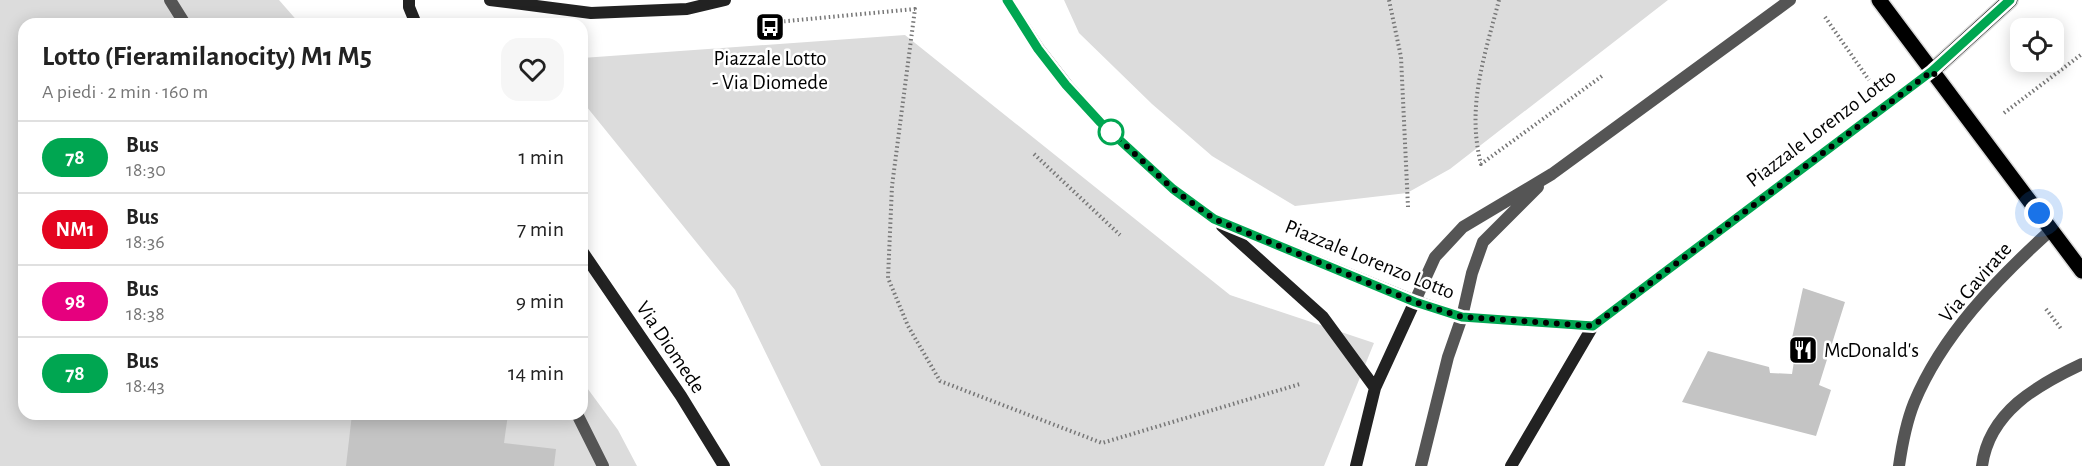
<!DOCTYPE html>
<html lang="it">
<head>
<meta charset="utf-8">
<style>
	body { margin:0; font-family:"Alegreya Sans",sans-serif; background:#f6f6f6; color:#222; height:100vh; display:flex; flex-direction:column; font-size:22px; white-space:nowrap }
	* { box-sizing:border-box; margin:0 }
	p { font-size:20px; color:#767676 }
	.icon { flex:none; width:33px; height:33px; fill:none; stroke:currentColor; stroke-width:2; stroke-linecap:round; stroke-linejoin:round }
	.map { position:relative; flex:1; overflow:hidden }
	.side { position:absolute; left:18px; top:18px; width:570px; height:402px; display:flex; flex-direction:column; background:#fff; border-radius:18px; box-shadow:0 3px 15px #0003 }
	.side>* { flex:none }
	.badge { padding:0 12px; border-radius:20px; font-size:21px; line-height:39px }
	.tools { position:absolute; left:2010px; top:18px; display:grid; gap:12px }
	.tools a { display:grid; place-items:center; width:54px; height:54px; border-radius:12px; background:#fff; box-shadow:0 3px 15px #0003; font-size:30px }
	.you { position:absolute; width:30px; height:30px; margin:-15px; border:4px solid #fff; border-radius:50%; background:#1a73e8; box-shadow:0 0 0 9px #1a73e833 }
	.map>.badge { position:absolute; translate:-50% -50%; box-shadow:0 0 0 3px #fff }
	.round { display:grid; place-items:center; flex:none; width:63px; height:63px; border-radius:18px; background:#f6f6f6 }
	.head { display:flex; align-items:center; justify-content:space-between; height:102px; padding:0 24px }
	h1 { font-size:28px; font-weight:700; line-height:45px }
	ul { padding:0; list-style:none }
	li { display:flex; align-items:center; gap:18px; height:72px; padding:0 24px; border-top:2px solid #e0e0e0 }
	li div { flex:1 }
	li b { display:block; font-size:22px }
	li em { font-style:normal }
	li .badge { min-width:66px; font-weight:700; text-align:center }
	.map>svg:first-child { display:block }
	.green { fill:#dcdcdc }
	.building { fill:#c4c4c4 }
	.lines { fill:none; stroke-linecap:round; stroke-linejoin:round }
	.primary-casing { stroke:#dbdbdb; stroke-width:18 }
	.path { stroke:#777; stroke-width:4; stroke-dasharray:1.5 3; stroke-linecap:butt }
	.lane { stroke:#555; stroke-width:12 }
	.street { stroke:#555; stroke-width:12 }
	.secondary { stroke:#222; stroke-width:12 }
	.primary { stroke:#000; stroke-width:15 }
	.line-casing { stroke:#fff; stroke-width:14 }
	.line { stroke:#00a651; stroke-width:9 }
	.walk { stroke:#000; stroke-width:6; stroke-dasharray:0 10.8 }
	.stop-dot { fill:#fff; stroke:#00a651; stroke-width:3 }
	.labels { text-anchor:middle; stroke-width:5; stroke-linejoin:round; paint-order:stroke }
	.poi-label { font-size:21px; fill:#000; stroke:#fff }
	.street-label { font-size:21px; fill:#000; stroke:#fff }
</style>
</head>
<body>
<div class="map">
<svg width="2082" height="466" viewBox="0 0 2082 466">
	<rect width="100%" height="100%" fill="#fff"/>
	<!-- green -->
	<path class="green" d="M0 0H279L300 24H24V414H582V381L618 430 637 466H0Z
		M1064 0H1668L1450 169 1407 193 1295 206 1212 156 1152 104 1079 33Z
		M905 35 1230 295 1374 343 1324 466H821L735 290 582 101V58Z"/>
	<!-- building -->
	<path class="building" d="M1803 288 1845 302 1819 385 1831 390 1816 436 1682 402 1708 351 1769 367 1770 373 1792 374 1797 342 1792 338Z
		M352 414H508L504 443 556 449 554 466H346Z"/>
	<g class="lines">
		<!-- primary casing -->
		<g class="primary-casing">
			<path id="primary" d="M1879 0 2082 271
				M1932 71 2010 0"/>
		</g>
		<!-- path -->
		<path class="path" d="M1389 0 1401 57 1408 207
			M1499 0C1485 55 1466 106 1481 164L1602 76
			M1825 17 1869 80
			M766 23 915 9 892 186 888 278 908 326 940 381 1102 443 1300 384
			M2004 113 2082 54
			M1034 154 1120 235
			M2046 309 2062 330"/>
		<!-- lane -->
		<path class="lane" d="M170 0 185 24
			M1415 301 1435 257 1463 227 1552 174 1790 0
			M577 414 603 466
			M1421 466 1448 357 1462 317 1472 273 1483 242 1538 187"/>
		<!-- street -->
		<path class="street" d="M1899 466C1902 445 1906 423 1914 403 1942 335 1997 279 2051 230
			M1982 466C1989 412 2037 385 2082 364"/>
		<!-- secondary -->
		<path class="secondary" d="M409 0V7L416 24
			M490 0 591 13 687 9 725 0
			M1007 0 1039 49 1067 85 1100 122 1173 189 1214 219 1415 301 1462 317 1593 326 1932 71
			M1222 226 1323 317 1375 388
			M582 251 681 396 724 466
			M1356 466 1375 388 1415 301
			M1511 466 1593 326"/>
		<!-- primary -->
		<use href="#primary" class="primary"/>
	</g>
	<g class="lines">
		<!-- line casing -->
		<g class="line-casing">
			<path id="line" d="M1007 0 1038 49 1066 85 1100 122 1173 189 1214 219 1415 302 1462 317 1593 326 1932 71 2010 0"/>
		</g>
		<!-- line -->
		<use href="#line" class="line"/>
		<!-- walk -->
		<path class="walk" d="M1111 132 1173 189 1214 219 1415 302 1462 317 1593 326 1932 71 2039 213"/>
	</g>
	<!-- icons -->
	<defs>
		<g id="bus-square" transform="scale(1.5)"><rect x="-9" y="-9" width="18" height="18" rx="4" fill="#000" stroke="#fff"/><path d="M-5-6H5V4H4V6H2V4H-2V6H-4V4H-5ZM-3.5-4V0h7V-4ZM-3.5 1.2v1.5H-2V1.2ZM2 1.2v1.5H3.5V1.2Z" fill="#fff"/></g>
		<g id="restaurant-square" transform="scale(1.5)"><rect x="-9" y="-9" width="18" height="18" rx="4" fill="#000" stroke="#fff"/><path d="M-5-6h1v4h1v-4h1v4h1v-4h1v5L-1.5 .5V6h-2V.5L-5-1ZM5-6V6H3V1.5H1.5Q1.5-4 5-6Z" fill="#fff"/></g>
	</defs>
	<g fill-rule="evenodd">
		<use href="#bus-square" x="770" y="27"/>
		<use href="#restaurant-square" x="1803" y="350"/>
	</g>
	<!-- markers -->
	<circle class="stop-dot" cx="1111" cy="132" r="12"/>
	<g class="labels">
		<!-- poi labels -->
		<g class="poi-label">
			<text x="770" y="65">Piazzale Lotto<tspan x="770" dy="24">- Via Diomede</tspan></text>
			<text x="1824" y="357" text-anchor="start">McDonald's</text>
		</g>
		<!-- street labels -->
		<g class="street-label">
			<text transform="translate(1821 128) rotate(-37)" y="7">Piazzale Lorenzo Lotto</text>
			<text transform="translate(1370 259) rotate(22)" y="7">Piazzale Lorenzo Lotto</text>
			<text transform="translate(1975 282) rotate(-49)" y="7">Via Gavirate</text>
			<text transform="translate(671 347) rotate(56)" y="7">Via Diomede</text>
		</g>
	</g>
</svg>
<div class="tools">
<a><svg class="icon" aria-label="locate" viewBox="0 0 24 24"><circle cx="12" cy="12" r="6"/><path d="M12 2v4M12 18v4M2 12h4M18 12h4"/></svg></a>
</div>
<div class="you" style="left:2039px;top:213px"></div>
<section class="side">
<div class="head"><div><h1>Lotto (Fieramilanocity) M1 M5</h1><p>A piedi · 2 min · 160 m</p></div><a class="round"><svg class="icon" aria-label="heart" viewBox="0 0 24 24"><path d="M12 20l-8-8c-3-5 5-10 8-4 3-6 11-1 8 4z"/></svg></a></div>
<ul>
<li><span class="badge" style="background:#00a651;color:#fff">78</span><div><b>Bus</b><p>18:30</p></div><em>1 min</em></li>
<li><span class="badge" style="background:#e40520;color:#fff">NM1</span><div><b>Bus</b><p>18:36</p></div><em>7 min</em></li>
<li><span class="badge" style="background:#e6007e;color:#fff">98</span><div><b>Bus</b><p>18:38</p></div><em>9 min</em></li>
<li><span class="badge" style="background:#00a651;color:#fff">78</span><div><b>Bus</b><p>18:43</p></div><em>14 min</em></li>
</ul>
</section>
</div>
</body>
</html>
